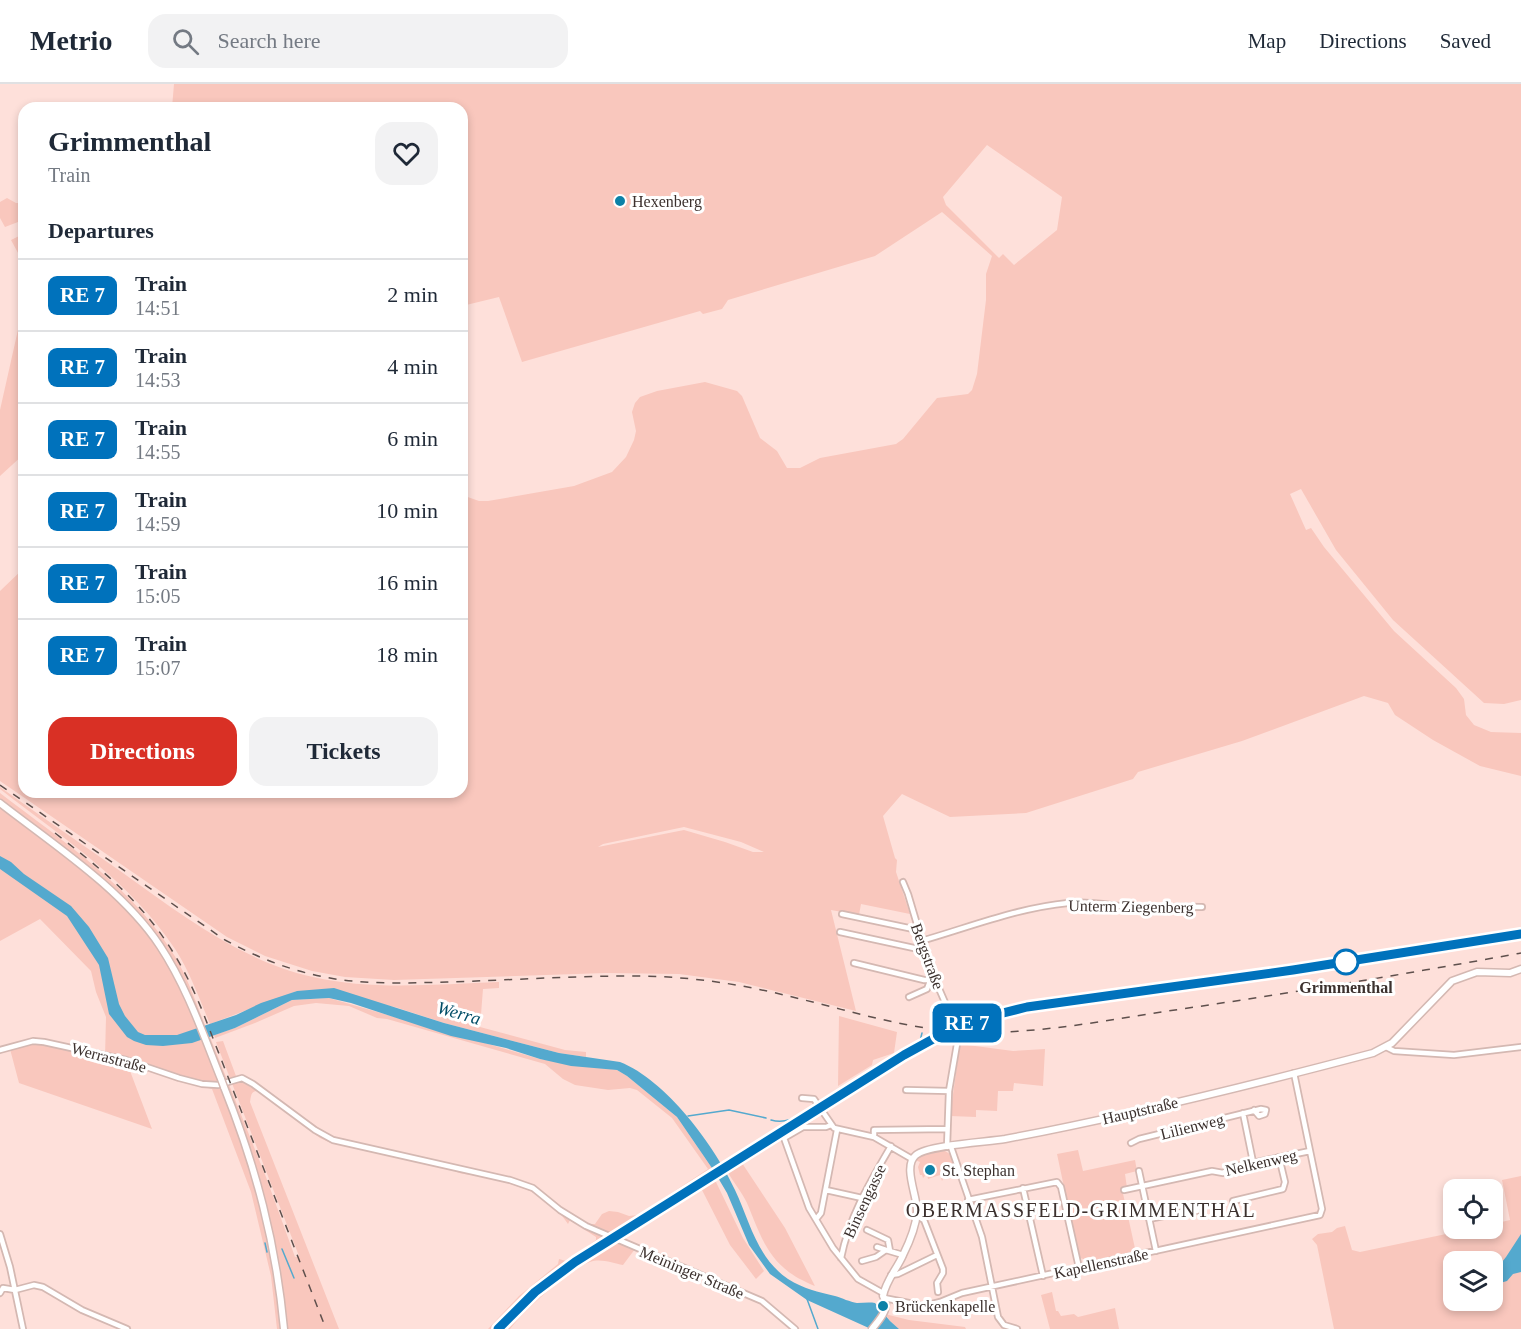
<!DOCTYPE html>
<html lang="en">
<head>
<meta charset="utf-8">
<style>
	body { margin:0; font-family:"Times New Roman",serif; background:#f2f2f3; color:#1f2937; height:100vh; display:flex; flex-direction:column; font-size:22px; white-space:nowrap }
	* { box-sizing:border-box; margin:0 }
	p { font-size:20px; color:#747a83 }
	.icon { flex:none; width:33px; height:33px; fill:none; stroke:currentColor; stroke-width:2; stroke-linecap:round; stroke-linejoin:round }
	.map { position:relative; flex:1; overflow:hidden }
	.side { position:absolute; left:18px; top:18px; width:450px; height:696px; display:flex; flex-direction:column; background:#fff; border-radius:18px; box-shadow:0 3px 9px #0003 }
	.side>* { flex:none }
	.badge { padding:0 12px; border-radius:9px; font-size:21px; line-height:39px }
	.fabs { position:absolute; left:1443px; top:1095px; display:grid; gap:12px }
	.fabs a { display:grid; place-items:center; width:60px; height:60px; border-radius:12px; background:#fff; box-shadow:0 3px 9px #0003; font-size:30px }
	.map>.badge { position:absolute; translate:-50% -50%; box-shadow:0 0 0 3px #fff }
	h2 { padding:0 30px; font-size:22px; line-height:54px }
	.round { display:grid; place-items:center; flex:none; width:63px; height:63px; border-radius:18px; background:#f2f2f3 }
	.summary { display:flex; align-items:center; justify-content:space-between; height:102px; padding:0 30px }
	h1 { font-size:28px; font-weight:800; line-height:45px }
	.action { display:flex; gap:12px; margin-top:auto; padding:12px 30px }
	.action a { flex:1; height:69px; border-radius:18px; background:#d93025; color:#fff; font-size:24px; font-weight:800; line-height:69px; text-align:center }
	.action a+a { background:#f2f2f3; color:#1f2937 }
	ul { padding:0; list-style:none }
	li { display:flex; align-items:center; gap:18px; height:72px; padding:0 30px; border-top:2px solid #e0e1e3 }
	li div { flex:1 }
	li b { display:block; font-size:22px }
	li em { font-style:normal }
	li .badge { min-width:66px; font-weight:700; text-align:center }
	header { display:flex; align-items:center; gap:36px; box-sizing:border-box; height:84px; padding:0 30px; background:#fff; border-bottom:2px solid #e0e1e3 }
	header strong { font-size:28px }
	nav { display:flex; gap:33px; margin-inline-start:auto; font-size:21px }
	.search { width:420px; height:54px; background:#f2f2f3; display:flex; align-items:center; gap:15px; box-sizing:border-box; padding:0 21px; border-radius:18px; color:#747a83; font-size:22px }
	.map>svg:first-child { display:block }
	.green { fill:#f9c7bd; fill-rule:evenodd }
	.water { fill:#54a9ce }
	.lines { fill:none; stroke-linecap:round; stroke-linejoin:round }
	.stream { stroke:#54a9ce; stroke-width:1.5 }
	.street-casing { stroke:#d4b8b2; stroke-width:8 }
	.secondary-casing { stroke:#d4b8b2; stroke-width:9 }
	.street { stroke:#fff; stroke-width:4.5 }
	.secondary { stroke:#fff; stroke-width:6 }
	.rail { stroke:#5f504d; stroke-width:1.5; stroke-dasharray:8 8; stroke-linecap:butt }
	.street-bridge-casing { stroke:#d4b8b2; stroke-width:8; stroke-linecap:butt }
	.secondary-bridge-casing { stroke:#d4b8b2; stroke-width:9; stroke-linecap:butt }
	.street-bridge { stroke:#fff; stroke-width:4.5 }
	.secondary-bridge { stroke:#fff; stroke-width:6 }
	.line-casing { stroke:#fff; stroke-width:14 }
	.line { stroke:#0072bc; stroke-width:9 }
	.poi-dot { fill:#0c81a7; stroke:#fff; stroke-width:2 }
	.stop-dot { fill:#fff; stroke:#0072bc; stroke-width:3 }
	.labels { text-anchor:middle; stroke-width:6; stroke-linejoin:round; paint-order:stroke }
	.poi-label { font-size:16px; fill:#3c312e; stroke:#fff; text-anchor:start }
	.street-label { font-size:16px; fill:#3c312e; stroke:#fff }
	.stop-label { font-size:16px; font-weight:bold; fill:#3c312e; stroke:#fff }
	.water-label { font-size:18px; font-style:italic; fill:#014d67; stroke:#fff }
	.quarter-label { font-size:20px; letter-spacing:1.5px; fill:#3c312e; stroke:#fff }
</style>
</head>
<body>
<header>
<strong>Metrio</strong>
<div class="search"><svg class="icon" aria-label="search" viewBox="0 0 24 24"><circle cx="10" cy="10" r="6"/><path d="M15 15l6 6"/></svg>Search here</div>
<nav><a>Map</a><a>Directions</a><a>Saved</a></nav>
</header>
<div class="map">
<svg width="1521" height="1245" viewBox="0 0 1521 1245">
	<rect width="100%" height="100%" fill="#fee0da"/>
	<!-- green -->
	<path class="green" d="M174 0H1521V616L1504 620 1484 619 1393 536 1336 466 1301 405 1290 410 1306 446 1311 444 1324 463 1394 547 1456 604 1464 615 1466 631 1474 641 1491 648 1521 649V692L1480 682 1433 656 1395 631 1388 619 1364 612 1242 657 1138 688 1133 695 1026 729 950 733 902 710 883 732 895 774 897 776 896 788 910 830 861 820 859 831 831 826 856 927 739 898 679 890 606 889 394 896 345 893 312 887 265 872 227 853 0 697V507L24 484V708H462V411L479 417H488L574 402 612 388 626 373 634 356 636 347 632 328 635 319 640 313 657 307 705 298 737 307 742 312 760 354 777 367 787 384H800L820 374 896 360 903 355 937 314 968 310 972 306 977 290 986 216V190L992 172 942 128 875 172 728 216 722 225 703 230 700 227 522 278 499 213 462 222V24H172ZM987 61 1062 113 1057 146 1014 181 1003 170 999 174 946 121 943 113ZM684 743 741 758 764 768H753L725 758 684 746 598 763 603 760Z
		M7 114 16 119H24V180L11 156 23 150 18 138 5 143 0 134V118Z
		M24 219V370L0 392V326Z
		M0 703C40 732 82 760 123 789 182 831 241 877 313 893 373 907 438 900 499 898V904L483 905 480 943 565 966 586 968V973L559 969 444 939 395 923 297 907 210 940C199 914 190 888 175 865 131 798 63 754 0 705Z
		M0 709C64 758 134 804 176 874 188 895 196 919 205 941L199 944 203 955 210 953 266 1093 295 1173 299 1172 216 958 223 957 236 992H241L256 998 328 1051 534 1101 567 1127 589 1140H595L602 1130 609 1127 618 1128 629 1132 638 1131 708 1085 672 1034 637 1006 630 1004 608 1006 575 1001 563 995 545 980 387 935 377 934 349 922 316 919 294 922 255 939 215 954 214 951 235 944 292 916 329 914 540 975 617 986 627 992 677 1033 714 1087 612 1153 572 1132 568 1140C547 1106 513 1100 478 1092 469 1090 462 1091 455 1087L331 1059 320 1054 257 1007C251 1007 251 1012 250 1018L339 1245H277L271 1192 251 1108 212 1005 179 997 127 979 152 1045 19 999 10 965 33 960 51 961 105 973 106 933 96 908 91 887 40 835 0 857Z
		M839 932 897 948 894 969 873 976 872 981 838 1002Z
		M960 960 1013 967 1045 965 1043 1002 1014 999 1013 1007H998L997 1027 976 1026V1033L950 1032Z
		M1078 1066 1083 1087 1135 1076 1137 1087 1125 1090 1127 1104 1122 1105 1136 1169 1093 1177 1079 1174 1057 1070Z
		M935 1067H945L950 1070 956 1085 947 1087 942 1097 940 1091 928 1095 927 1091 937 1087 936 1081 923 1085 925 1092 923 1094 922 1091H920L918 1083 920 1078 915 1076 923 1070Z
		M742 1079 785 1144 815 1202C770 1184 764 1160 747 1119 742 1108 733 1098 727 1087Z
		M1521 1092V1245H1334L1317 1161 1312 1155 1318 1150 1332 1148 1337 1144 1345 1142 1352 1166 1360 1168 1470 1145 1492 1144 1493 1140 1510 1136 1502 1096ZM1454 1178H1492V1216H1454Z
		M713 1097 716 1098 743 1154 764 1187 756 1195 730 1161 702 1106V1104Z
		M586 1144 635 1165 623 1181C613 1179 600 1174 590 1178 569 1185 524 1227 510 1245H488L519 1212 558 1180 559 1175 566 1177 596 1156V1153L585 1146Z
		M1052 1208 1056 1227H1058L1061 1232 1074 1230 1078 1233 1115 1224 1119 1245H1050L1041 1211Z
		M885 1230 909 1236 965 1243 966 1245H899L890 1237Z"/>
	<!-- water -->
	<path class="water" d="M0 772 11 778 24 790 71 822 89 843 108 874 119 920 125 932 138 948 145 951H177L236 931 261 919 297 907 334 904 444 939 559 969 620 978C666 996 715 1062 735 1106 750 1138 757 1174 788 1195 804 1205 818 1208 835 1212 842 1214 850 1218 857 1219 863 1219 869 1218 875 1219L890 1237 899 1245H871L807 1216 770 1190 749 1161 727 1109 714 1087 677 1033 627 992 617 986 571 982 540 975 506 964 451 952 351 919 329 914 292 916 235 944 192 959 163 962 146 961 134 957 127 953 109 930 99 881 67 832 0 785Z
		M1521 1150V1188L1513 1190 1507 1197 1493 1201 1494 1188 1506 1173Z"/>
	<g class="lines">
		<!-- stream -->
		<path class="stream" d="M820 1018 920 957 922 949
			M688 1032 729 1026 766 1034
			M771 1036C789 1041 800 1030 815 1021
			M265 1159 267 1168
			M282 1165 294 1194
			M807 1215 818 1245"/>
		<!-- street casing -->
		<g class="street-casing">
			<path id="street" d="M903 798 908 810 930 884 954 939
				M842 830 918 846
				M840 848 923 866
				M921 857C970 843 1017 824 1068 819 1089 817 1108 821 1128 823 1153 824 1178 822 1202 823
				M854 879 924 896H935
				M909 913 927 905 930 897
				M1386 963 1394 967 1454 971 1521 963
				M0 966 33 957 44 958 126 976 179 994 202 1000 218 1001 242 994 253 1000 315 1046 333 1056 510 1096 533 1104 560 1126 586 1142 762 1217 795 1245
				M906 1006 949 1007
				M802 1014 814 1015 834 1044 874 1053 912 1075
				M1243 1029 1253 1078
				M831 1041 826 1043H803L784 1054 809 1124 833 1164 858 1195 883 1209
				M874 1053V1046L947 1045
				M1131 1059 1139 1055 1261 1025 1266 1026 1265 1030 1259 1032 1254 1026
				M947 1063 949 1007 957 960V945
				M951 1063 982 1153 998 1233 1004 1241 1017 1245
				M1139 1087 1156 1167
				M1023 1104 1043 1192
				M826 1106 862 1114
				M1124 1106 1212 1087 1223 1089 1233 1083 1310 1067
				M968 1116 1057 1098 1061 1103 1079 1184
				M1233 1119V1117L1283 1105 1285 1098 1279 1073
				M916 1131 924 1136 943 1185V1189L937 1199 938 1208
				M817 1134 821 1129 837 1046
				M1149 1135 1197 1125V1127
				M867 1146 888 1156 890 1167
				M0 1150 10 1183 23 1245
				M877 1163 886 1166
				M841 1174C849 1133 870 1098 891 1062
				M862 1177 876 1173 886 1166 903 1171
				M891 1191 898 1190 937 1171
				M0 1209 3 1204 15 1206 34 1201 43 1203 82 1226 127 1245
				M884 1214 924 1222 940 1218 962 1209 1320 1131 1322 1125 1294 989"/>
		</g>
		<!-- secondary casing -->
		<g class="secondary-casing">
			<path id="secondary" d="M0 719C54 761 122 805 160 862 187 903 203 950 221 995
				M224 1003C256 1083 276 1159 284 1245
				M872 1245C880 1235 891 1224 883 1212 886 1196 897 1185 903 1171 909 1159 916 1141 917 1128 918 1113 902 1082 916 1071 928 1061 986 1058 1005 1055 1128 1032 1252 1001 1373 969L1392 959 1452 897 1477 888 1510 889 1521 885"/>
		</g>
		<!-- street -->
		<use href="#street" class="street"/>
		<!-- secondary -->
		<use href="#secondary" class="secondary"/>
		<!-- rail -->
		<path class="rail" d="M0 701 225 856C256 873 289 886 324 893 365 901 407 899 449 898 510 896 572 892 634 892 685 892 735 899 784 911 844 925 904 945 965 948 1035 951 1107 936 1175 926 1291 909 1406 890 1521 869
			M55 749C126 804 167 841 202 926L326 1245
			M498 1245 535 1208 575 1178 904 971 944 949 971 937 1027 923 1230 895 1521 850"/>
		<!-- street-bridge casing -->
		<g class="street-bridge-casing">
			<path id="street-bridge" d="M954 939 957 945"/>
		</g>
		<!-- secondary-bridge casing -->
		<g class="secondary-bridge-casing">
			<path id="secondary-bridge" d="M221 995 224 1003"/>
		</g>
		<!-- street-bridge -->
		<use href="#street-bridge" class="street-bridge"/>
		<!-- secondary-bridge -->
		<use href="#secondary-bridge" class="secondary-bridge"/>
	</g>
	<g class="lines">
		<!-- line casing -->
		<g class="line-casing">
			<path id="line" d="M498 1245 535 1208 575 1178 904 971 944 949 971 937 1027 923 1293 886 1521 850"/>
		</g>
		<!-- line -->
		<use href="#line" class="line"/>
	</g>
	<!-- markers -->
	<g class="poi-dot">
		<circle cx="620" cy="117" r="6"/>
		<circle cx="930" cy="1086" r="6"/>
		<circle cx="883" cy="1222" r="6"/>
	</g>
	<circle class="stop-dot" cx="1346" cy="878" r="12"/>
	<g class="labels">
		<!-- poi labels -->
		<g class="poi-label">
			<text x="632" y="123">Hexenberg</text>
			<text x="942" y="1092">St. Stephan</text>
			<text x="895" y="1228">Brückenkapelle</text>
		</g>
		<!-- street labels -->
		<g class="street-label">
			<text transform="translate(1131 822) rotate(1)" y="6">Unterm Ziegenberg</text>
			<text transform="translate(928 872) rotate(70)" y="6">Bergstraße</text>
			<text transform="translate(109 973) rotate(15)" y="6">Werrastraße</text>
			<text transform="translate(1140 1026) rotate(-13)" y="6">Hauptstraße</text>
			<text transform="translate(1192 1042) rotate(-14)" y="6">Lilienweg</text>
			<text transform="translate(1261 1078) rotate(-13)" y="6">Nelkenweg</text>
			<text transform="translate(864 1117) rotate(-65)" y="6">Binsengasse</text>
			<text transform="translate(1101 1179) rotate(-12)" y="6">Kapellenstraße</text>
			<text transform="translate(692 1188) rotate(23)" y="6">Meininger Straße</text>
		</g>
		<!-- stop labels -->
		<g class="stop-label">
			<text x="1346" y="909">Grimmenthal</text>
		</g>
		<!-- water labels -->
		<g class="water-label">
			<text transform="translate(459 929) rotate(16)" y="6">Werra</text>
		</g>
		<!-- quarter labels -->
		<g class="quarter-label">
			<text x="1081" y="1133">OBERMASSFELD-GRIMMENTHAL</text>
		</g>
	</g>
</svg>
<div class="fabs">
<a><svg class="icon" aria-label="locate" viewBox="0 0 24 24"><circle cx="12" cy="12" r="6"/><path d="M12 2v4M12 18v4M2 12h4M18 12h4"/></svg></a>
<a><svg class="icon" aria-label="layers" viewBox="0 0 24 24"><path d="M12 4l9 5-9 5-9-5zM3 14l9 5 9-5"/></svg></a>
</div>
<b class="badge" style="left:967px;top:939px;background:#0072bc;color:#fff">RE 7</b>
<section class="side">
<div class="summary"><div><h1>Grimmenthal</h1><p>Train</p></div><a class="round"><svg class="icon" aria-label="heart" viewBox="0 0 24 24"><path d="M12 20l-8-8c-3-5 5-10 8-4 3-6 11-1 8 4z"/></svg></a></div>
<h2>Departures</h2>
<ul>
<li><span class="badge" style="background:#0072bc;color:#fff">RE 7</span><div><b>Train</b><p>14:51</p></div><em>2 min</em></li>
<li><span class="badge" style="background:#0072bc;color:#fff">RE 7</span><div><b>Train</b><p>14:53</p></div><em>4 min</em></li>
<li><span class="badge" style="background:#0072bc;color:#fff">RE 7</span><div><b>Train</b><p>14:55</p></div><em>6 min</em></li>
<li><span class="badge" style="background:#0072bc;color:#fff">RE 7</span><div><b>Train</b><p>14:59</p></div><em>10 min</em></li>
<li><span class="badge" style="background:#0072bc;color:#fff">RE 7</span><div><b>Train</b><p>15:05</p></div><em>16 min</em></li>
<li><span class="badge" style="background:#0072bc;color:#fff">RE 7</span><div><b>Train</b><p>15:07</p></div><em>18 min</em></li>
</ul>
<div class="action"><a>Directions</a><a>Tickets</a></div>
</section>
</div>
</body>
</html>
